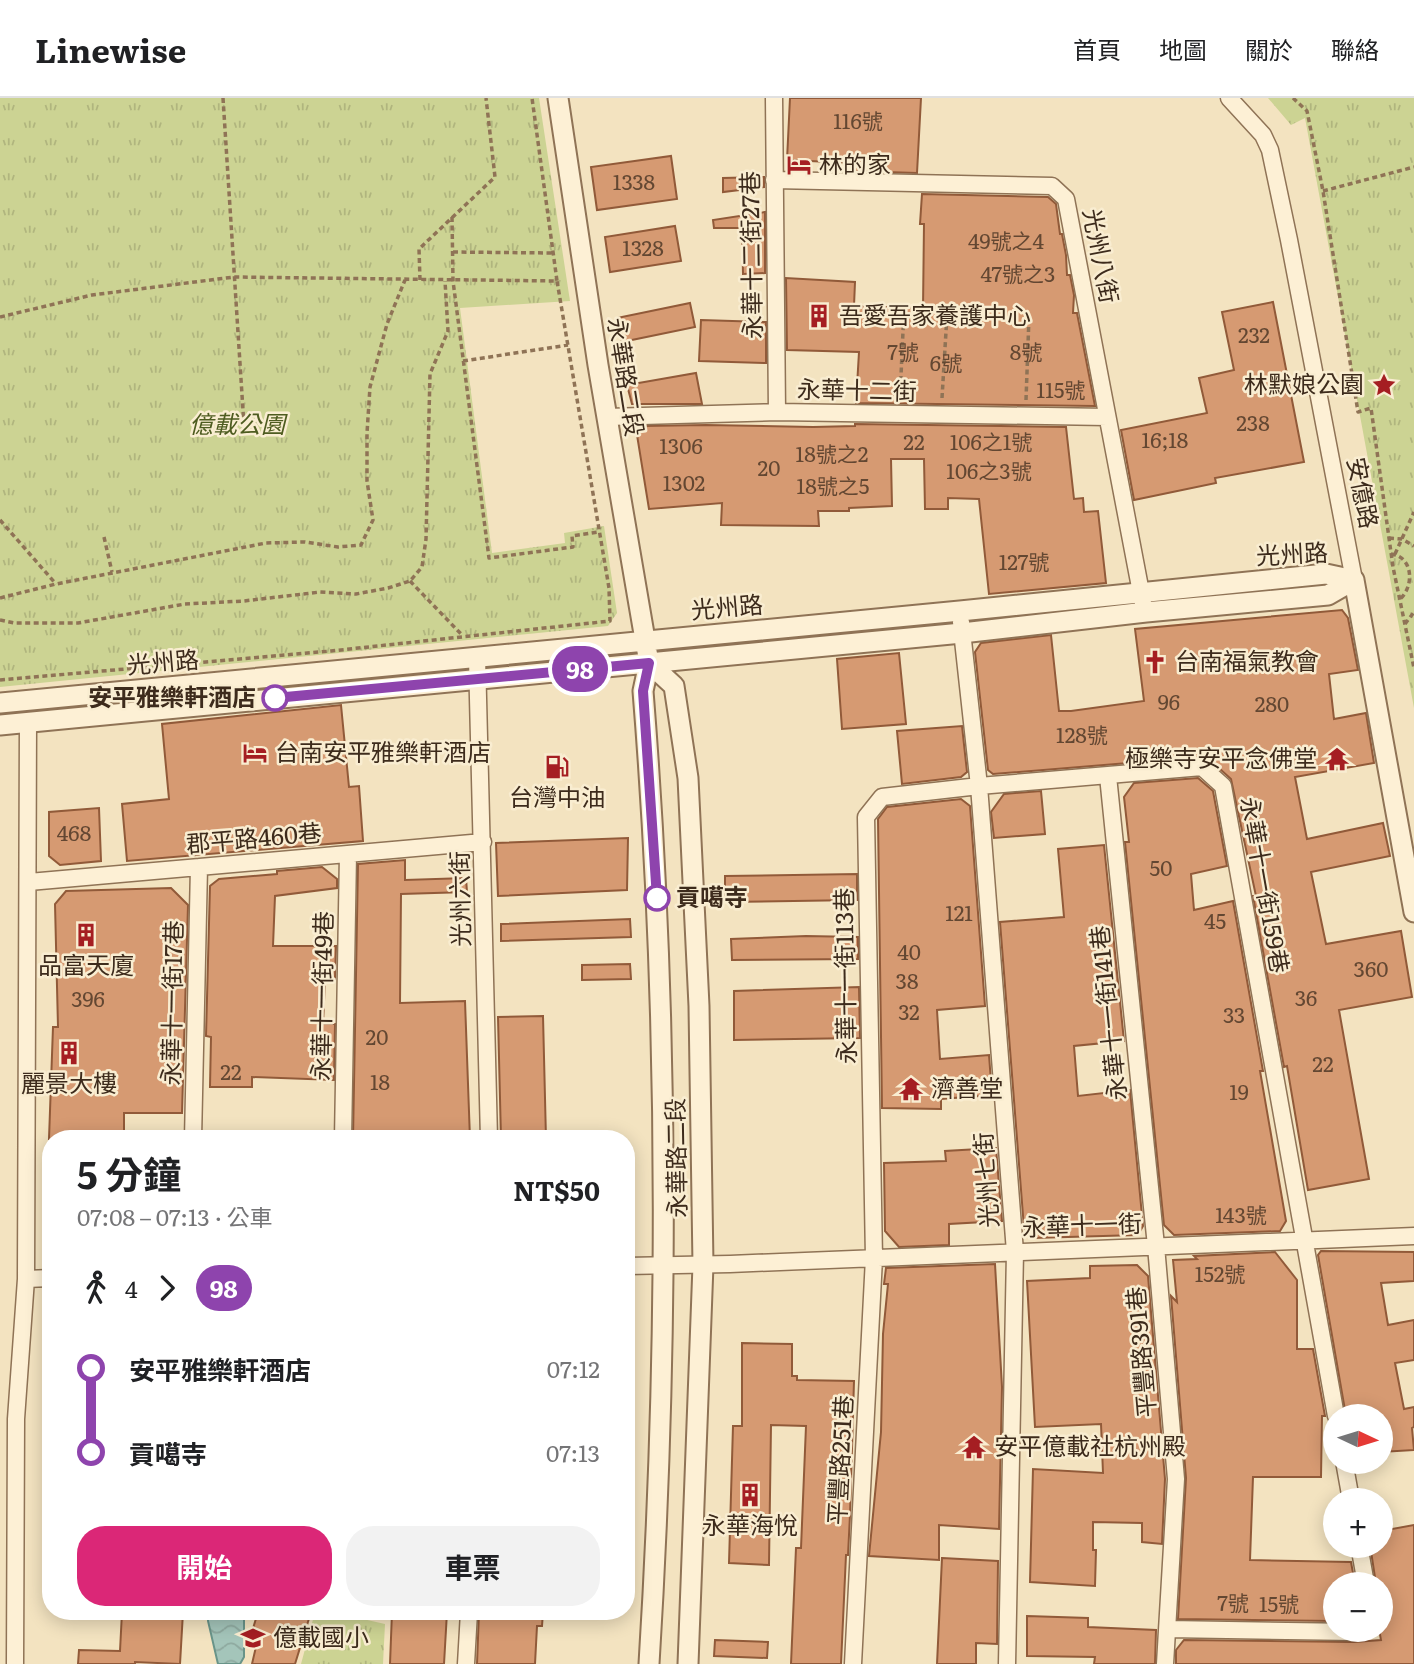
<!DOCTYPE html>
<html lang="zh-TW">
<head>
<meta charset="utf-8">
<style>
	body { margin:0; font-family:Literata,"Noto Sans TC",serif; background:#f2f2f2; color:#202124; height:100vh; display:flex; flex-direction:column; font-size:26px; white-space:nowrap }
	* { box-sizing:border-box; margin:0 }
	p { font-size:23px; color:#757577 }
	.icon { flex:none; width:38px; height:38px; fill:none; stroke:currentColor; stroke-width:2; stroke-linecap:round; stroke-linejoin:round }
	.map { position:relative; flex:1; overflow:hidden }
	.sheet { position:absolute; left:42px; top:1032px; width:593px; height:490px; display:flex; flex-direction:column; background:#fff; border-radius:28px; box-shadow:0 4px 18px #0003 }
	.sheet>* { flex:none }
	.badge { padding:0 14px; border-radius:23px; font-size:24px; line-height:46px }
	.needle { width:46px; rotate:94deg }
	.fabs { position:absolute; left:1323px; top:1306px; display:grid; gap:14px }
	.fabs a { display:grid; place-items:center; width:70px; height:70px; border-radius:50%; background:#fff; box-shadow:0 4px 18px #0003; font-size:35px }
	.map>.badge { position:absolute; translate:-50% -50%; box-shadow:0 0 0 4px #fff }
	.legs { display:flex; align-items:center; gap:10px; height:77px; padding:0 35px; font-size:23px }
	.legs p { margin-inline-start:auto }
	.head { display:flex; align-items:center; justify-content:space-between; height:119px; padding:0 35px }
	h1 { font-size:38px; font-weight:700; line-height:52px }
	.action { display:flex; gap:14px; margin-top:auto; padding:14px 35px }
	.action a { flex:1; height:80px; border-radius:28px; background:#db2777; color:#fff; font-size:28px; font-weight:700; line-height:80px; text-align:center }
	.action a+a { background:#f2f2f2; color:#202124 }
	ul { padding:0 35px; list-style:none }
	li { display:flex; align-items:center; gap:24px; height:84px; font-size:26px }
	li i { display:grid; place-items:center; width:10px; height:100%; margin:0 9px; background:currentColor }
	li i::after { content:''; width:18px; height:18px; margin:-9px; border:5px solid; border-radius:50%; background:#fff }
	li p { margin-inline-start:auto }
	li:first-child i { background:linear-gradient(#0000 50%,currentColor 0) }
	li:last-child i { background:linear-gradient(currentColor 50%,#0000 0) }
	header { display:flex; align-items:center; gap:42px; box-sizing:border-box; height:98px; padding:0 35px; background:#fff; border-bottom:2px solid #e0e0e0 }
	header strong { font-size:33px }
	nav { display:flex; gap:38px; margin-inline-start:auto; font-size:24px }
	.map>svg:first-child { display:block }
	.grass { fill:url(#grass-tufts) }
	.water { fill:url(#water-waves); stroke:#699489; stroke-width:2 }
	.building { fill:#d69a72; stroke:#915a39; stroke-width:2 }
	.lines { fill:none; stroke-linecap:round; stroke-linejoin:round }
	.minor-casing { stroke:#8f7356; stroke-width:19 }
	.tertiary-casing { stroke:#8f7356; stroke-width:23 }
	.path { stroke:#8f7356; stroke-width:3.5; stroke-dasharray:5 3.5; stroke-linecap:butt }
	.minor { stroke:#fdf0d5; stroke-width:16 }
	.tertiary { stroke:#fdf0d5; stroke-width:19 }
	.line-1-casing { stroke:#fff; stroke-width:16 }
	.line-1 { stroke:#8e44ad; stroke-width:10 }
	.stop-1-dot { fill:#fff; stroke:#8e44ad; stroke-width:3.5 }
	.labels { text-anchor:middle; stroke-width:5; stroke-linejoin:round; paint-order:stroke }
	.number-label { font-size:21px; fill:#634732 }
	.poi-label { font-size:24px; fill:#3d2b1c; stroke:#f9edd1; text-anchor:start }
	.street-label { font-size:24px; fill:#3d2b1c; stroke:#f9edd1 }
	.park-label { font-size:24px; font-style:italic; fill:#4e5c20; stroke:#f9edd1 }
	.stop-label { font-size:24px; font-weight:bold; fill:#3d2b1c; stroke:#f9edd1; text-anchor:end }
</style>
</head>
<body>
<header>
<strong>Linewise</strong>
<nav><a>首頁</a><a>地圖</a><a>關於</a><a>聯絡</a></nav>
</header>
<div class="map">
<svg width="1414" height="1566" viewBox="0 0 1414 1566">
	<defs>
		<pattern id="grass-tufts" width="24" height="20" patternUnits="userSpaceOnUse" patternTransform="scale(1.75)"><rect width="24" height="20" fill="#ccd393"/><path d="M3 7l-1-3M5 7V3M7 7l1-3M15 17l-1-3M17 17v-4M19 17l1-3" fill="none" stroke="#b0b57e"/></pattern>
		<pattern id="water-waves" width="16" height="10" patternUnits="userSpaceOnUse" patternTransform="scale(1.75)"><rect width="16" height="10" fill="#a4c5ba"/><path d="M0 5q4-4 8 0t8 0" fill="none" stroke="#8ea99f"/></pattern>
	</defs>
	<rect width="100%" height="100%" fill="#f3e3c0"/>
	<!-- grass -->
	<path class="grass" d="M0 0H539L570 203 460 210 492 455 565 445 564 435 604 428 617 515 608 528 0 589Z
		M1268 0H1414V610L1305 20 1291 27Z
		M315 1514H332L385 1526 383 1566H301Z"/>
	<!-- water -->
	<path class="water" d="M208 1514H244V1559L240 1566H218L208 1523Z"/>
	<!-- building -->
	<path class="building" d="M790 0H921L917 75 853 73 854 65 787 62Z
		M671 58 677 101 597 112 591 69Z
		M764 79V89L723 94V80Z
		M922 96 1048 99 1056 106 1060 136H1062L1066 157 1067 177H1070L1074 197 1073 215H1077L1095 308 856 305 859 254 787 252 786 180 855 184 854 208 923 210 924 126H920Z
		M765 114V175L743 176 742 130H714L713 122Z
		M675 128 681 163 610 174 605 139Z
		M1273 204 1304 364 1215 380 1216 385 1134 402 1121 332 1207 315 1199 280 1234 272 1222 214Z
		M690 205 695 229 622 244 617 220Z
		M701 222 766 224V265L699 263Z
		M696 275 702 306H632L627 287Z
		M855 326 1066 329 1074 401 1083 400 1084 414 1098 413 1106 485 989 496 979 401 948 400V411H925L924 361H891L892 408 849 410V413H818L819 428 721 427 722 405 649 411 637 337 643 328 706 327 813 329 855 328Z
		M1342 512 1348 520 1358 572 1329 576 1334 621 1366 615 1374 665 1295 679 1307 741 1383 725 1390 758 1311 774 1326 846 1401 833 1412 899 1339 912 1369 1081 1308 1092 1287 968 1284 969 1253 798H1256L1231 681 1209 661 1202 659 993 676 988 672 975 554 981 545 1051 537 1059 613H1071L1144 603 1135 531Z
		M899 555 906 626 842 631 837 561Z
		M341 607 349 689 359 688 363 743 127 763 122 706 169 701 162 626Z
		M962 628 967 674 961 679 902 686 897 633Z
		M1198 680 1213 693 1227 768 1191 776 1194 812 1233 803 1263 973H1260L1286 1123 1280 1133 1174 1137 1164 1127 1125 744H1129L1124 699 1134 685Z
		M1041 693 1045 736 994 740 991 714 1004 696Z
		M961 701 970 708 985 908 937 912 940 961 989 957 992 997 941 1001V1011L882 1010 878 721 887 709Z
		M99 710 101 763 60 767 49 758V714Z
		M628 740 627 792 498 798 496 745Z
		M1104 747 1124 943 1074 948 1078 998 1130 992 1143 1128 1138 1137 1033 1140 1024 1130 1000 824 1064 819 1058 751Z
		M405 762V782L466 780 467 794 401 796 400 905 465 903 470 1041H353L358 766Z
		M322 769 337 781V790L275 798 273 848H336L335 881H325L323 926H335L334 982 252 979V989H210L211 939 206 938 210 788 219 781 277 776V773Z
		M857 776V802L725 804V778Z
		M171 790 188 807 182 1015H124V1041H49L53 929H58L55 806 66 793Z
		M630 821 631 839 501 843V826Z
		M806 838 858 839V861L732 862 731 841Z
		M630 866 631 881 582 882V867Z
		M859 889 860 940 734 942V893Z
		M543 918 546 1041H501L498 919Z
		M996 1050 1002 1123 949 1126V1147L899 1149 885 1133 884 1065 946 1063 945 1053Z
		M1321 1153 1414 1154V1183L1381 1185 1388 1227 1414 1222V1262L1395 1265 1404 1311 1414 1309V1329L1412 1330 1414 1352 1381 1354V1318H1346L1318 1157Z
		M1275 1154 1297 1182V1251H1313L1325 1318H1322L1321 1379H1253L1250 1462 1351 1464 1355 1486H1335V1523L1178 1521 1186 1380 1171 1198 1177 1204 1173 1162 1197 1161 1194 1158Z
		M995 1166 1002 1289 999 1431 939 1427V1462L869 1458 881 1334 883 1236 888 1186H884L886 1170Z
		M1137 1167 1148 1178 1165 1381 1162 1446 1142 1444V1425L1093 1424V1452H1096L1095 1488 1030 1484 1033 1371 1103 1375 1101 1326 1035 1329 1027 1183 1090 1180V1168Z
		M742 1245 792 1246V1278H797V1282L854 1283 850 1417 848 1457H846L841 1566H791L796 1450H801L806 1328 771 1327 769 1467 729 1465 733 1328H742Z
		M1414 1427V1566H1176V1552L1184 1542 1354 1544 1381 1542 1379 1531H1381V1486H1376L1370 1447H1381V1433Z
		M942 1460 998 1463 997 1546 976 1545V1566H937Z
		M122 1514H183L180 1566 135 1564V1566H78L79 1552 120 1553Z
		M258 1514H311L295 1566H252L258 1540 251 1537Z
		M392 1514H447L444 1566H390Z
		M479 1514H543L542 1528H537L535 1566H477Z
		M1027 1518 1088 1520V1529L1156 1532 1155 1566H1094L1095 1559 1027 1558Z
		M715 1542 768 1544 767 1560 714 1558Z"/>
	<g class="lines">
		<!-- minor casing -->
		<g class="minor-casing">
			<path id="minor" d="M774 0 777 314
				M1229 0 1263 37 1270 52 1289 142 1354 482
				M774 82 1052 88 1066 101 1143 505
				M607 319 777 314 1107 319
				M961 524 979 688 1015 1154 1007 1566
				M477 560 489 1041
				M1108 678 1156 1148 1176 1381 1165 1566
				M29 784 483 744
				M193 1041 199 769
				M343 1041 348 756
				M626 1168 730 1166 1414 1138
				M26 1181 51 1180
				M1344 1363 1351 1402
				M1359 1447 1366 1486
				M1168 1531 1354 1534 1357 1531
				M15 1566 16 1321 26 1181 28 624
				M466 1566 469 1514
				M853 1566 874 1160 866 719 882 699 979 688 1202 669 1223 688 1336 1318"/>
		</g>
		<!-- tertiary casing -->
		<g class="tertiary-casing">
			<path id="tertiary" d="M558 0 598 267 649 565 643 593C669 917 669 1242 649 1566
				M1354 482 1414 814
				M649 565 674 588 688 680 699 908 703 1167 688 1566
				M0 605 960 513 1326 476 1354 482
				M0 627 962 535 1146 514 1328 497 1354 482"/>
		</g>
		<!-- path -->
		<path class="path" d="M223 0 244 328
			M1293 0 1307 13 1323 93 1358 314 1371 310 1393 469 1414 570
			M1323 93 1414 69
			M452 119 453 183 489 460 573 449 572 438 599 434
			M453 154 553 155
			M420 182 419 151 495 79 486 0
			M0 219 92 197 234 179 557 183 532 0
			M463 263 568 247
			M900 300 904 211
			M942 300 947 217
			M1026 302 1029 219
			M0 422 56 486
			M104 439 112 474
			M1389 440 1402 441 1414 448
			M1391 456C1414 459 1414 489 1400 501
			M1395 456 1414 414
			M410 483 463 538
			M0 500 56 486 266 445 305 444 338 449 361 447 373 422 367 383V335L370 289 387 226 405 182
			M0 522 14 525H78L185 506 244 503 320 494 356 496 388 490 410 483 422 469 426 441 430 276 448 233 445 183
			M1405 526 1414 514
			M0 582 331 553 610 523 609 490 557 183"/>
		<!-- minor -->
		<use href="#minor" class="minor"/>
		<!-- tertiary -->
		<use href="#tertiary" class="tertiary"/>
	</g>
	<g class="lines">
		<!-- line-1 casing -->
		<g class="line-1-casing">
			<path id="line-1" d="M275 600 649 565 643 593 657 800"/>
		</g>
		<!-- line-1 -->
		<use href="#line-1" class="line-1"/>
	</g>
	<!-- icons -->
	<defs>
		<g id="hotel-bare" transform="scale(1.89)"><path d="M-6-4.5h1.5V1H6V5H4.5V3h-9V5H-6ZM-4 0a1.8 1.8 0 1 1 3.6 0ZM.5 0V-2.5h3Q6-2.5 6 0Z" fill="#a51e22" stroke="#f9edd1" stroke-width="2.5" paint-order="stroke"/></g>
		<g id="building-bare" transform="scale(1.89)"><path d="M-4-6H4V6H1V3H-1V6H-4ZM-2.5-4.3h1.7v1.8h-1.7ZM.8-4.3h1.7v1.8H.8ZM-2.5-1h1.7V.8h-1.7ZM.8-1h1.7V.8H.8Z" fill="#a51e22" stroke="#f9edd1" stroke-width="2.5" paint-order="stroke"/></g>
		<g id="sight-bare" transform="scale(1.89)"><path d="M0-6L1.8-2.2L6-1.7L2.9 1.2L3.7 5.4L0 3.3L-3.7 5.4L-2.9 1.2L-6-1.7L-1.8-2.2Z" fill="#a51e22" stroke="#f9edd1" stroke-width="2.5" paint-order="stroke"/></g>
		<g id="church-bare" transform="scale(1.89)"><path d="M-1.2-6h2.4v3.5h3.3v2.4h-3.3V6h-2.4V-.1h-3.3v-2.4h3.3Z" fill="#a51e22" stroke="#f9edd1" stroke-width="2.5" paint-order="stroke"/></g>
		<g id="temple-bare" transform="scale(1.89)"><path d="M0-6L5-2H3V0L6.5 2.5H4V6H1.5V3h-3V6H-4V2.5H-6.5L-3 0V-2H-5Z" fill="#a51e22" stroke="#f9edd1" stroke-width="2.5" paint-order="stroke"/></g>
		<g id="fuel-bare" transform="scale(1.89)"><path d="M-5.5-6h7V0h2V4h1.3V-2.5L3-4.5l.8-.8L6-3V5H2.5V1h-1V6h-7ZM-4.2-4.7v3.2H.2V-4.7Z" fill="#a51e22" stroke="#f9edd1" stroke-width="2.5" paint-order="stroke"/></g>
		<g id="school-bare" transform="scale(1.89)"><path d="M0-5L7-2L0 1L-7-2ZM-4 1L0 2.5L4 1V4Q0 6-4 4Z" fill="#a51e22" stroke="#f9edd1" stroke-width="2.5" paint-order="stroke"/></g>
	</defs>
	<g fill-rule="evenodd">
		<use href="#hotel-bare" x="799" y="67"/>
		<use href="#building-bare" x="819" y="218"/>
		<use href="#sight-bare" x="1384" y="287"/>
		<use href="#church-bare" x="1155" y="564"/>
		<use href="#hotel-bare" x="255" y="655"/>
		<use href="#temple-bare" x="1337" y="661"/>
		<use href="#fuel-bare" x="557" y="669"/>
		<use href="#building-bare" x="86" y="837"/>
		<use href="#building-bare" x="69" y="955"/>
		<use href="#temple-bare" x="911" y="991"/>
		<use href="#temple-bare" x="974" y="1349"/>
		<use href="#building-bare" x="750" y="1397"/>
		<use href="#school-bare" x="253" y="1540"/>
	</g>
	<!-- markers -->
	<g class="stop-1-dot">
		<circle cx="275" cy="600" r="12"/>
		<circle cx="657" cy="800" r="12"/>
	</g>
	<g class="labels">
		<!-- number labels -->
		<g class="number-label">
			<text x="858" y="31">116號</text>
			<text x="634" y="92">1338</text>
			<text x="1006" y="151">49號之4</text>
			<text x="643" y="158">1328</text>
			<text x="1018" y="184">47號之3</text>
			<text x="1254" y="245">232</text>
			<text x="903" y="262">7號</text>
			<text x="1026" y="262">8號</text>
			<text x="946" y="273">6號</text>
			<text x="1061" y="300">115號</text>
			<text x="1253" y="333">238</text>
			<text x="1165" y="350">16;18</text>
			<text x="914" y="352">22</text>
			<text x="991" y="352">106之1號</text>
			<text x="681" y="356">1306</text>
			<text x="832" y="364">18號之2</text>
			<text x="769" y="378">20</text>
			<text x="989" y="381">106之3號</text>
			<text x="684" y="393">1302</text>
			<text x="833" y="396">18號之5</text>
			<text x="1024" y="472">127號</text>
			<text x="1169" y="612">96</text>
			<text x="1272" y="614">280</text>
			<text x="1082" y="645">128號</text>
			<text x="74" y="743">468</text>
			<text x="1161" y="778">50</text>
			<text x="959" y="823">121</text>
			<text x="1215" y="831">45</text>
			<text x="909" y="862">40</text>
			<text x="1371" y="879">360</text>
			<text x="907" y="891">38</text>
			<text x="1306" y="908">36</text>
			<text x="88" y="909">396</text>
			<text x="909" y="922">32</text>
			<text x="1234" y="925">33</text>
			<text x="377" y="947">20</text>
			<text x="1323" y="974">22</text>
			<text x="231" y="982">22</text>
			<text x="380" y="992">18</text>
			<text x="1239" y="1002">19</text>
			<text x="1241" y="1125">143號</text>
			<text x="1220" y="1184">152號</text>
			<text x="1233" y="1513">7號</text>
			<text x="1279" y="1514">15號</text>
		</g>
		<!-- poi labels -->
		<g class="poi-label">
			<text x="819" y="75">林的家</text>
			<text x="839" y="226">吾愛吾家養護中心</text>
			<text x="1364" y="295" text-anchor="end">林默娘公園</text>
			<text x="1175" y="572">台南福氣教會</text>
			<text x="275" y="663">台南安平雅樂軒酒店</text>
			<text x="1317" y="669" text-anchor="end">極樂寺安平念佛堂</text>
			<text x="557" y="708" text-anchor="middle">台灣中油</text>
			<text x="86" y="876" text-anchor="middle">品富天廈</text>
			<text x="69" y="994" text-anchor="middle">麗景大樓</text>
			<text x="931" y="999">濟善堂</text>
			<text x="994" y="1357">安平億載社杭州殿</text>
			<text x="750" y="1436" text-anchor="middle">永華海悅</text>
			<text x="273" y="1548">億載國小</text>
		</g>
		<!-- street labels -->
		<g class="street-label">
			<text transform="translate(752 157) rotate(-91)" y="8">永華十二街27巷</text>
			<text transform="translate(1100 158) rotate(79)" y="8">光州八街</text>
			<text transform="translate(625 279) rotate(81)" y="8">永華路二段</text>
			<text transform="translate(857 293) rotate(1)" y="8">永華十二街</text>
			<text transform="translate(1362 395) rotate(79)" y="8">安億路</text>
			<text transform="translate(1292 457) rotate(-3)" y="8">光州路</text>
			<text transform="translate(727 510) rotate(-5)" y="8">光州路</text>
			<text transform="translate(163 565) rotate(-5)" y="8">光州路</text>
			<text transform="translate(254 741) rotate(-5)" y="8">郡平路460巷</text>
			<text transform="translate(1264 787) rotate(80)" y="8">永華十一街159巷</text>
			<text transform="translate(461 801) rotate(-91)" y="8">光州六街</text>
			<text transform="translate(846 878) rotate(-91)" y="8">永華十一街113巷</text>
			<text transform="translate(323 898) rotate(-89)" y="8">永華十一街49巷</text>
			<text transform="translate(173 905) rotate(-89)" y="8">永華十一街17巷</text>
			<text transform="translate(1109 915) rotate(-96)" y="8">永華十一街141巷</text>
			<text transform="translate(677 1060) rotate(-91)" y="8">永華路二段</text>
			<text transform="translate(987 1082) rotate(-94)" y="8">光州七街</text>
			<text transform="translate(1082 1128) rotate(-2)" y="8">永華十一街</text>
			<text transform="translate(1142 1254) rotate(-95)" y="8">平豐路391巷</text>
			<text transform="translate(841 1362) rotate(-87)" y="8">平豐路251巷</text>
		</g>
		<!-- park labels -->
		<g class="park-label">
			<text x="237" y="335">億載公園</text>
		</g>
		<!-- stop labels -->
		<g class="stop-label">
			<text x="256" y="608">安平雅樂軒酒店</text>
			<text x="676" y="808" text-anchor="start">貢噶寺</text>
		</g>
	</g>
</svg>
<div class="fabs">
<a><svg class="needle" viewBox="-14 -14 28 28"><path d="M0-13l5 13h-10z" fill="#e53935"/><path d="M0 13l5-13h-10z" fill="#757577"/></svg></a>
<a>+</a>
<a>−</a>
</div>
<b class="badge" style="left:580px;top:571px;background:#8e44ad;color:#fff">98</b>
<section class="sheet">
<div class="head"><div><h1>5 分鐘</h1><p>07:08 – 07:13 · 公車</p></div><b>NT$50</b></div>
<div class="legs"><svg class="icon" aria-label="walk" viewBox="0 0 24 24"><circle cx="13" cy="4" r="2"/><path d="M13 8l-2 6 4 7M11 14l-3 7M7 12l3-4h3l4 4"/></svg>4<svg class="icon" aria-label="forward" viewBox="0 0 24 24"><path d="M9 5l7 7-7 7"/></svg><b class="badge" style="background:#8e44ad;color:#fff">98</b></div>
<ul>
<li><i style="color:#8e44ad"></i><b>安平雅樂軒酒店</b><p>07:12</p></li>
<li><i style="color:#8e44ad"></i><b>貢噶寺</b><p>07:13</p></li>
</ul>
<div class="action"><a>開始</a><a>車票</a></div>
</section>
</div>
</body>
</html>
